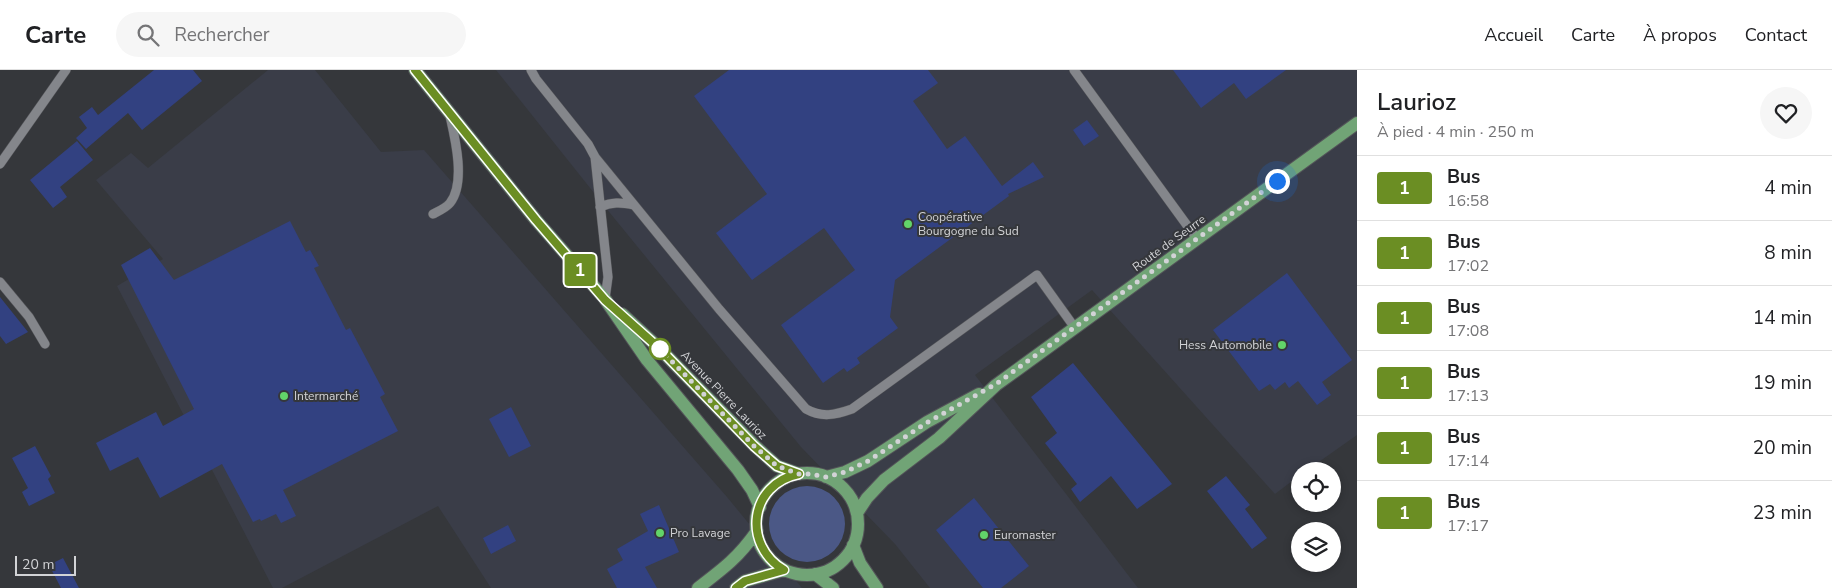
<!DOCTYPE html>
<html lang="fr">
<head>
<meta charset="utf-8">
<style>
	body { margin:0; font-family:"Nunito Sans",sans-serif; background:#f6f6f6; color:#202124; height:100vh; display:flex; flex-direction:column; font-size:19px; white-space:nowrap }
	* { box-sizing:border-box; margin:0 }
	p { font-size:16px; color:#757577 }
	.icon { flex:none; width:28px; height:28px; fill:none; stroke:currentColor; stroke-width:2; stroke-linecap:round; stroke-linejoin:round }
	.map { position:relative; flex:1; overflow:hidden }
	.drawer { display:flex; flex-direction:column; background:#fff; width:475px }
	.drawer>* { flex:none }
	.badge { padding:0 10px; border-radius:4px; font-size:18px; line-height:32px }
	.fabs { position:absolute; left:1291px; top:392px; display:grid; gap:10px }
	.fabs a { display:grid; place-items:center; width:50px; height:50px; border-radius:50%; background:#fff; box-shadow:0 2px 8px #0003; font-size:25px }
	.scale { position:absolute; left:15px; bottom:12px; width:61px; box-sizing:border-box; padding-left:5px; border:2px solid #d2d3d6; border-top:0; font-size:14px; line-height:18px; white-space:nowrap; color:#d2d3d6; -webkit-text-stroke:4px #35373b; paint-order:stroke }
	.you { position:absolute; width:25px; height:25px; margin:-12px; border:4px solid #fff; border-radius:50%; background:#1a73e8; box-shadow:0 0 0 8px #1a73e833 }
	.map>.badge { position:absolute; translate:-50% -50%; box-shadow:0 0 0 2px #fff }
	.round { display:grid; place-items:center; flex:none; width:52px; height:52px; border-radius:26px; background:#f6f6f6 }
	.headline { display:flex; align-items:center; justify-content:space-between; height:85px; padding:0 20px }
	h1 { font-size:24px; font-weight:600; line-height:38px }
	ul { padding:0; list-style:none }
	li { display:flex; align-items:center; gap:15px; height:65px; padding:0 20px; border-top:1px solid #e0e0e0 }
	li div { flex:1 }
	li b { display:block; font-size:19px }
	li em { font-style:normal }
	li .badge { min-width:55px; font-weight:700; text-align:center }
	header { display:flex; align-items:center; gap:30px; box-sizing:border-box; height:70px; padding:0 25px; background:#fff; border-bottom:1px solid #e0e0e0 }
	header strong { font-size:24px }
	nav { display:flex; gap:28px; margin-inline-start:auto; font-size:18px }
	.search { width:350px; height:45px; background:#f6f6f6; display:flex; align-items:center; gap:12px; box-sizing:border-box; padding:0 18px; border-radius:28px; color:#757577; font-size:19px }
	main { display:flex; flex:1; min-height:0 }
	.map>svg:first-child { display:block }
	.built { fill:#3a3d48 }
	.green { fill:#4b5886 }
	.building { fill:#324181 }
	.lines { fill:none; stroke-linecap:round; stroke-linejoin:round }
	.minor-casing { stroke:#535458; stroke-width:10 }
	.major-casing { stroke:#535458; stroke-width:14 }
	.minor { stroke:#84868b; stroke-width:9 }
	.major { stroke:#71a476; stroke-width:12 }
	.line-casing { stroke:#fff; stroke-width:11 }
	.line { stroke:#6b8e23; stroke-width:8 }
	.walk { stroke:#d2d3d6; stroke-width:5; stroke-dasharray:0 9 }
	.poi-dot { fill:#62d469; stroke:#35373b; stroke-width:2 }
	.stop-dot { fill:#fff; stroke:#6b8e23; stroke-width:2.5 }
	.labels { text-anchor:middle; stroke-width:4; stroke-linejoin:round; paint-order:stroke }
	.poi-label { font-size:12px; fill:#d2d3d6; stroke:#35373b; text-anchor:start }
	.street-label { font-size:12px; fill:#d2d3d6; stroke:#35373b }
</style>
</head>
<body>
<header>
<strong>Carte</strong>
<div class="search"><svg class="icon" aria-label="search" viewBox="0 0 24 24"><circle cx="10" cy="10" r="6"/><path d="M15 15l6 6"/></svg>Rechercher</div>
<nav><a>Accueil</a><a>Carte</a><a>À propos</a><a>Contact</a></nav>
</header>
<main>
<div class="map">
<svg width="1357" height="518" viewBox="0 0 1357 518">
	<rect width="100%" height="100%" fill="#35373b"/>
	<!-- built -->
	<path class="built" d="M268 0H315L381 82 424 80 727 427 802 518H491L438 436 282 518H273L117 216 163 189 96 110 131 83 148 98Z
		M496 0H1357V365L1306 401H1300V405L1275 424 1092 220 975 305 1138 518H930L895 474 801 377 610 143Z"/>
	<!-- green -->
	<path class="green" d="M769 454a38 38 0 1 1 76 0a38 38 0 1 1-76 0Z"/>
	<!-- building -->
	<path class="building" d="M154 0H193L202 11 142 60 128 43 86 79 76 68 87 58 79 47 92 37 98 45Z
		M729 0H928L938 13 913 31 947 79 965 66 1002 116 1033 92 1044 107 1008 124 1009 126 895 210 890 247 898 258 857 288 860 293 847 302 844 298 823 313 781 255 855 200 824 158 752 210 716 163 767 124 694 26Z
		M1173 0H1286L1246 29 1234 13 1201 38Z
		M1087 50 1099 66 1084 76 1073 60Z
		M77 71 93 90 60 117 67 127 53 138 30 110Z
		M290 151 306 182 310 180 319 196 314 198 346 260 350 258 385 324 380 327 398 361 283 420 296 446 281 453 276 444 261 451 260 449 253 452 222 394 160 428 138 387 110 401 96 373 156 342 163 356 194 339 121 195 150 178 174 210Z
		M1287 203 1352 290 1322 312 1331 325 1317 335 1298 311 1289 318 1285 312 1275 320 1270 314 1259 321 1213 260Z
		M0 227 28 262 6 274 0 266Z
		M1073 293 1172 414 1137 439 1111 406 1080 432 1071 419 1077 414 1045 373 1057 363 1031 327Z
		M511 337 531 376 509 387 489 349Z
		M35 376 51 406 48 409 55 423 29 436 22 422 28 418 12 388Z
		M1226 406 1250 435 1245 439 1267 468 1252 479 1207 421Z
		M974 428 1029 496 1001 518H983L936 460Z
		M659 435 679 482 645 497 657 518H617L607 499 623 490 617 479 648 461 640 444Z
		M508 455 516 471 491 484 483 468Z
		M63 488 79 518H61L49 495Z"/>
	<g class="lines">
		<!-- minor casing -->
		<g class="minor-casing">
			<path id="minor" d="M531 0 536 9 588 74 595 87 608 207 605 229
				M1074 0 1197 169
				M595 87 719 239 806 339C822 348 835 345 852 339L1037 205 1075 258
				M0 94 66 0
				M600 137C612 132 620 132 634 135
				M433 144C439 141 446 138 450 133 466 113 455 68 450 46
				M0 212 29 247 45 274"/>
		</g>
		<!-- major casing -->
		<g class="major-casing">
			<path id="major" d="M415 0 536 150 605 229 647 290 738 400 752 420 760 437
				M622 244 660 279 755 376 777 396 799 404
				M756 454a51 51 0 1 1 102 0a51 51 0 1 1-102 0Z
				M826 407 845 402 868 391 927 352 979 324
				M857 443 867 428 884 410 939 368 996 315 1357 53
				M853 475 860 493 877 518
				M815 504 833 518
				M698 518C723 499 738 488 757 461
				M736 518 745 511 784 500"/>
		</g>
		<!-- minor -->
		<use href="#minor" class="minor"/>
		<!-- major -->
		<use href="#major" class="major"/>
	</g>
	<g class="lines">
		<!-- line casing -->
		<g class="line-casing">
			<path id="line" d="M415 0 536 150 605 230 660 279 754 376 777 396 799 404C749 414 742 475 784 500L745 511 736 518"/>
		</g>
		<!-- line -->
		<use href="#line" class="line"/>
		<!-- walk -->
		<path class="walk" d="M660 279 754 376 777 396 799 404H810L826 407 845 402 868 391 928 352 996 314 1277 111"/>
	</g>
	<!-- markers -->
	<g class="poi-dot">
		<circle cx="908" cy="154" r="5"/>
		<circle cx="1282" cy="275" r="5"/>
		<circle cx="284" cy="326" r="5"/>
		<circle cx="660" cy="463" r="5"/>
		<circle cx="984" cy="465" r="5"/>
	</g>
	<circle class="stop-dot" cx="660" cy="279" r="10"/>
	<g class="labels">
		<!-- poi labels -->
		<g class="poi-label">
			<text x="918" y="151">Coopérative<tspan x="918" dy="14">Bourgogne du Sud</tspan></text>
			<text x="1272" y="279" text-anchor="end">Hess Automobile</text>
			<text x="294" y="330">Intermarché</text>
			<text x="670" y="467">Pro Lavage</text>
			<text x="994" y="469">Euromaster</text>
		</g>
		<!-- street labels -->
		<g class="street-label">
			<text transform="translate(1169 173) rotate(-36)" y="4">Route de Seurre</text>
			<text transform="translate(724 325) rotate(46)" y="4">Avenue Pierre Laurioz</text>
		</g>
	</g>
</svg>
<div class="fabs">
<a><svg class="icon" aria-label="locate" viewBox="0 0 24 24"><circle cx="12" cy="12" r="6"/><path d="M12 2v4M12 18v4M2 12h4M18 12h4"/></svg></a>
<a><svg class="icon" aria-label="layers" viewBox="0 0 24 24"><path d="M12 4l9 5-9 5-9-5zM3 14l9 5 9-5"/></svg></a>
</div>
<div class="scale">20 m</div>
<div class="you" style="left:1277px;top:111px"></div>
<b class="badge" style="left:580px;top:200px;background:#6b8e23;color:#fff">1</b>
</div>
<section class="drawer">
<div class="headline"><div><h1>Laurioz</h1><p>À pied · 4 min · 250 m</p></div><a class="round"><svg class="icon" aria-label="heart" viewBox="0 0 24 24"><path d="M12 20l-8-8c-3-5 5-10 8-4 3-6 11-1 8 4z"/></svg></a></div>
<ul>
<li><span class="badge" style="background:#6b8e23;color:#fff">1</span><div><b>Bus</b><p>16:58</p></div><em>4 min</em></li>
<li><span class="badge" style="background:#6b8e23;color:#fff">1</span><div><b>Bus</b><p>17:02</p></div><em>8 min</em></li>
<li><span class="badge" style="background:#6b8e23;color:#fff">1</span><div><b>Bus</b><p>17:08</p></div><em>14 min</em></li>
<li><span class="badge" style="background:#6b8e23;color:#fff">1</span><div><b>Bus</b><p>17:13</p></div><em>19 min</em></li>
<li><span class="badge" style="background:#6b8e23;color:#fff">1</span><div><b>Bus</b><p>17:14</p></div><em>20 min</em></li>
<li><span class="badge" style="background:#6b8e23;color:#fff">1</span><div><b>Bus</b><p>17:17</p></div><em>23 min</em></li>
</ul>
</section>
</main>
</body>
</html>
